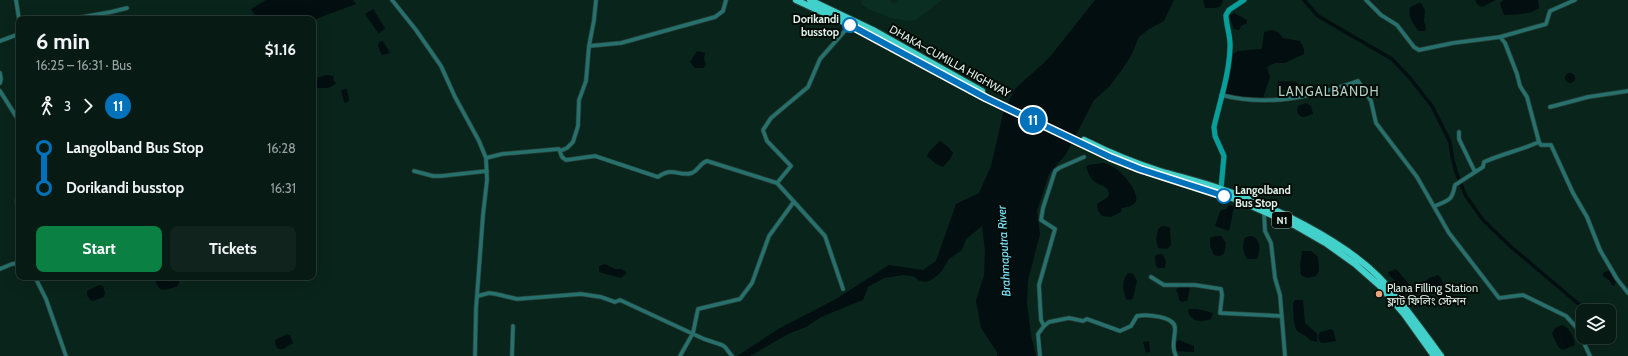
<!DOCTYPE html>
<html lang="en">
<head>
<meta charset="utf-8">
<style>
	body { margin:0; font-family:Cabin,"Noto Sans Bengali",sans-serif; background:#10241d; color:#f1f3f6; height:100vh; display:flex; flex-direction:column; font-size:15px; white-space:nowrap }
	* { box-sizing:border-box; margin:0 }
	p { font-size:13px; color:#98a1a0 }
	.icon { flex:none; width:22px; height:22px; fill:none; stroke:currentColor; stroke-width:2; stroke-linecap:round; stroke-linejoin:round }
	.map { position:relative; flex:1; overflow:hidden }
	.details { position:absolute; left:16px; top:16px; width:300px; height:264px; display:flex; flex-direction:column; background:#071b14; border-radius:8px; box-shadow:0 4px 16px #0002,0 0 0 1px #283934 }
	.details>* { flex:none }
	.badge { padding:0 8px; border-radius:13px; font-size:14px; line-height:26px }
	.buttons { position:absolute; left:1576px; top:304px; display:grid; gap:8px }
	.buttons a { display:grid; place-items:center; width:40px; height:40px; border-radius:8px; background:#071b14; box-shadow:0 4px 16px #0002,0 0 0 1px #283934; font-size:20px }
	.map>.badge { position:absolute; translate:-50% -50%; box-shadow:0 0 0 2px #fff }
	.legs { display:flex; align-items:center; gap:6px; height:44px; padding:0 20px; font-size:13px }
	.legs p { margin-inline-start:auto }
	.headline { display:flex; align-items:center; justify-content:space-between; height:68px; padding:0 20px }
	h1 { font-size:22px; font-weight:800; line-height:30px }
	.button { display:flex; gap:8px; margin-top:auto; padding:8px 20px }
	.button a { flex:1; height:46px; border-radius:8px; background:#0b8043; color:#fff; font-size:16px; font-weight:800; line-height:46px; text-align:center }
	.button a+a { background:#10241d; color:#f1f3f6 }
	ul { padding:0 20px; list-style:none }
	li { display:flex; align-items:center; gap:14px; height:40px; font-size:15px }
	li i { display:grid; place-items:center; width:6px; height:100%; margin:0 5px; background:currentColor }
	li i::after { content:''; width:10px; height:10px; margin:-5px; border:3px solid; border-radius:50%; background:#071b14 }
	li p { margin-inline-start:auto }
	li:first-child i { background:linear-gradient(#0000 50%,currentColor 0) }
	li:last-child i { background:linear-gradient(currentColor 50%,#0000 0) }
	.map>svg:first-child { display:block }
	.built { fill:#0a2e22 }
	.water { fill:#030e11 }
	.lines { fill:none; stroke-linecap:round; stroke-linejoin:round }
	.canal { stroke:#030e11; stroke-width:3.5 }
	.minor-casing { stroke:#284138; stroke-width:5 }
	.secondary-casing { stroke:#284138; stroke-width:6 }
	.trunk-casing { stroke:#284138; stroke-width:8 }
	.minor { stroke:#26716d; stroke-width:3.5 }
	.secondary { stroke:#05a09b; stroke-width:5 }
	.trunk { stroke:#42d0ca; stroke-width:6 }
	.line-1-casing { stroke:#fff; stroke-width:9 }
	.line-1 { stroke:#0072bc; stroke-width:6 }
	.stop-1-dot { fill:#fff; stroke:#0072bc; stroke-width:2 }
	.poi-dot { fill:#efa378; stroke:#030b07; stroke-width:1.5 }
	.labels { text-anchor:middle; stroke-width:4; stroke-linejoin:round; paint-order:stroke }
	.shield { fill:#030b07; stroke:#a0ada7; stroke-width:1 }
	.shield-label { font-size:10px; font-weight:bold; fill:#e3f3ec }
	.stop-label { font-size:11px; font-weight:bold; fill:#e3f3ec; stroke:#030b07; text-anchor:end }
	.street-label { font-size:11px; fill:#e3f3ec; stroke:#030b07 }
	.poi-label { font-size:11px; fill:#e3f3ec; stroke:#030b07; text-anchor:start }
	.water-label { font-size:12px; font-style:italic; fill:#7ce6ff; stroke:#030b07 }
	.quarter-label { font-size:13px; letter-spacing:1px; fill:#b2d1c3; stroke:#030b07 }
</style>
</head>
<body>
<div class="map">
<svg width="1628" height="356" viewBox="0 0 1628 356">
	<rect width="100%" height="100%" fill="#09241b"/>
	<!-- built -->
	<path class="built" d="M861 0H889L893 4 898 0H942L916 20 908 21 888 17 869 9 862 5Z"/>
	<!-- water -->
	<path class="water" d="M266 0H353L356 4 313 20V19H258L251 9Z
		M1095 0H1174L1164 21 1149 29 1139 37 1131 56 1123 68 1109 87 1094 100 1066 154 1049 174 1037 211 1040 234 1028 280 1027 303 1031 335 1036 356H997V352L981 328 976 301 984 275 985 251 982 226 966 239 962 250 949 259 941 272 933 279 926 282 920 281 913 276 903 275 884 278 868 287 863 300 821 317 806 327 788 334 750 356H737L780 328 836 299 889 265 923 270 936 261 956 204 979 193 991 166 1003 114 1015 89 1049 58Z
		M1203 0H1223L1221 6 1216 8H1205Z
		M1475 0H1496L1482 7 1478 5Z
		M1504 0H1538L1539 8C1530 15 1515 14 1504 15L1500 3Z
		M1419 3H1421L1425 10 1424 21 1426 28 1425 31H1419C1413 24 1408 17 1410 7Z
		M373 9 385 28 379 34 365 14Z
		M1234 13 1247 20V23L1241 26 1239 30 1234 29 1229 16Z
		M1272 30 1278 32 1283 38 1300 41 1304 49V54L1285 63H1275L1267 67 1270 77 1263 98H1243L1225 94 1224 93 1233 54 1238 51 1261 49 1262 48 1264 32Z
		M383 41 390 53 382 55 378 46 379 42Z
		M697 51 705 53 704 58 706 65 703 68H695L690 62Z
		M1565 78a5 5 0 1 1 10 0a5 5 0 1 1-10 0Z
		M327 75 334 76 333 80 336 83C330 90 321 88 313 87V82L316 81V78Z
		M1278 81 1297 82 1298 92 1293 93 1279 88Z
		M347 89 349 101 346 103 344 102 341 90Z
		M1306 103 1311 106 1313 114 1304 117 1300 116 1297 112 1298 106Z
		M940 141 947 146 953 153 950 159 943 167 935 163 927 156 929 152Z
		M1104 163C1107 164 1112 166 1115 168 1123 173 1143 195 1134 204 1131 207 1126 207 1122 208L1121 212 1111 217 1102 216 1098 211 1097 204 1108 197 1109 194C1107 184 1101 187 1095 182 1090 178 1088 173 1086 167L1088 165Z
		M1229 205 1234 207 1229 231 1215 226 1220 211 1226 209Z
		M1162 226 1169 227 1170 229 1171 245 1167 249 1158 248 1156 240 1158 229Z
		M1215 236H1221L1226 243 1224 254 1219 256 1214 255 1210 246V238Z
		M1249 236C1262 236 1260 251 1257 259H1247C1243 253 1242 245 1245 238Z
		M1302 251H1311L1318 257 1319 271 1316 276 1307 278 1301 275 1300 265Z
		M1160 254 1163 255 1166 261 1165 268H1158L1156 266 1155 257 1156 255Z
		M605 264 615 269H622L627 273 621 278 599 272V266Z
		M1396 269 1414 290 1415 293 1404 290 1388 274V272Z
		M1609 270 1616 282 1614 286 1612 285 1609 280 1603 276V273Z
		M1128 273 1133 274 1137 281 1133 298 1130 300 1126 299C1123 290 1121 280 1128 273Z
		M1438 275 1441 278 1444 286C1439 292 1429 293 1426 285V281L1429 278Z
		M153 277H178L179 284 176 287 163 290 159 288Z
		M99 285 103 286 105 293 104 297 93 301 90 300 87 295V291Z
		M1179 286H1189L1190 288 1187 301 1182 302 1179 300 1178 294 1176 290Z
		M1295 300H1303L1305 323 1317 334V342L1310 340C1307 336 1303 335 1299 332 1292 328 1294 311 1293 303Z
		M1189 309H1197L1213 313 1211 319C1200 323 1193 322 1188 312Z
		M1562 325C1570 328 1574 337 1575 345L1563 350 1559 348 1552 334 1555 328Z
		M1331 329 1333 330 1336 341 1324 343 1320 342 1318 337 1320 332Z
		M287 334 290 335 293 343 283 349H278L275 344V340Z
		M1179 340 1194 346V352L1175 351 1174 343Z
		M1149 341 1150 352 1146 353 1143 342Z"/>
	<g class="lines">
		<!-- canal -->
		<path class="canal" d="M1304 0 1318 16 1392 59 1410 78 1432 106 1450 142 1452 156 1456 172 1466 196 1483 220 1510 246 1587 311"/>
		<!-- minor casing -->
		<g class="minor-casing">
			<path id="minor" d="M16 0 19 19
				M392 0 416 30 441 66 455 97 479 141 486 158 487 180 483 215 476 309 475 356
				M1366 0 1381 15 1397 25 1414 47 1419 50 1453 43 1500 37 1546 24 1550 11 1575 0
				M71 19 111 12 127 8
				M1500 37 1505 43 1517 74 1520 86 1527 97 1539 142 1541 145H1551L1573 193 1587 217 1600 250 1617 279 1628 293
				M0 41 19 34
				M589 46 621 43 715 17 723 11 726 0
				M0 73 1 79 0 83
				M0 91 19 121
				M1221 95C1270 107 1312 97 1358 81L1371 101 1376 123 1417 177 1449 233 1499 298 1523 295 1566 316 1577 328 1590 356
				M1550 107 1588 97 1628 91
				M1459 132V139L1475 172
				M560 151 567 148 573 142 578 126 579 100 586 81 589 46 594 20 596 0
				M486 158 502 154 559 149 562 157 566 160 595 156 658 177C673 166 679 177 692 173 699 170 700 163 707 161L777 183 825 236 843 289
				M414 171 433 176H441L487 171
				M19 180 17 201 19 222
				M777 183 791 166 767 141 763 130 771 118 808 87 820 59 850 25
				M1435 206C1449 200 1452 201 1455 185L1483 167 1484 162C1502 154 1521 150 1539 142
				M1264 212 1265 231 1271 243 1275 278 1280 295 1285 356
				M0 269 12 264 19 263
				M35 277 46 299 66 356
				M1151 277 1164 285H1195L1221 289 1222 295 1220 313 1282 316
				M478 296 489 293 496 294 517 299 581 294 601 297 615 302 620 300 704 339 722 345 725 347 732 356
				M1044 326 1041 320 1039 285 1055 229 1041 220 1043 208 1055 171 1059 168 1084 157
				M512 356 513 326
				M680 356 693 333 698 309 740 299 752 283 769 236 793 203
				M1040 356 1038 334 1044 326 1049 322 1069 318 1083 321 1087 319 1120 331 1131 326 1137 316C1146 314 1176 316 1175 329 1175 339 1171 346 1176 356"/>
		</g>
		<!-- secondary casing -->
		<g class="secondary-casing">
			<path id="secondary" d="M1221 188 1224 156 1215 136 1214 127C1220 101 1229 75 1230 48 1231 36 1226 26 1226 15L1229 10 1244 0"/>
		</g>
		<!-- trunk casing -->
		<g class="trunk-casing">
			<path id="trunk" d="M796 0 850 25 985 98 1110 157 1140 169 1238 200 1294 225 1327 244 1355 264 1380 286 1404 314 1434 356
				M810 0 875 31 982 91
				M1084 140C1108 152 1134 163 1160 171 1180 177 1201 182 1221 189 1271 205 1342 240 1379 277 1402 301 1421 329 1441 356"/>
		</g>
		<!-- minor -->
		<use href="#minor" class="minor"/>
		<!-- secondary -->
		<use href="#secondary" class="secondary"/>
		<!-- trunk -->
		<use href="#trunk" class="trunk"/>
	</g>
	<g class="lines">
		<!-- line-1 casing -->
		<g class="line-1-casing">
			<path id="line-1" d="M850 25 986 98 1110 157 1140 169 1224 196"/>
		</g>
		<!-- line-1 -->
		<use href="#line-1" class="line-1"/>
	</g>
	<!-- markers -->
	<g class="stop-1-dot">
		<circle cx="850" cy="25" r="7"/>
		<circle cx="1224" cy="196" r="7"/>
	</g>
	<circle class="poi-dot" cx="1379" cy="294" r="4"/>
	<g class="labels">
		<!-- shield labels -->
		<rect class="shield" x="1272" y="212" width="20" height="16" rx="3"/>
		<g class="shield-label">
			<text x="1282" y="224">N1</text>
		</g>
		<!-- stop labels -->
		<g class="stop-label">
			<text x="839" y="23">Dorikandi<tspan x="839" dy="13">busstop</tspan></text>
			<text x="1235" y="194" text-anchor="start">Langolband<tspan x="1235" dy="13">Bus Stop</tspan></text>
		</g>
		<!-- street labels -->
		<g class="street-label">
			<text transform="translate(950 61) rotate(29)" y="4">DHAKA–CUMILLA HIGHWAY</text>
		</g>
		<!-- poi labels -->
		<g class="poi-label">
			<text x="1387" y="292">Plana Filling Station<tspan x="1387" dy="13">ফ্লাট ফিলিং স্টেশন</tspan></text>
		</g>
		<!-- water labels -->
		<g class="water-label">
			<text transform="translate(1004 251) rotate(-93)" y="4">Brahmaputra River</text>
		</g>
		<!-- quarter labels -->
		<g class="quarter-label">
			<text x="1329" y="96">LANGALBANDH</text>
		</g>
	</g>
</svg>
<div class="buttons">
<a><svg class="icon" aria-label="layers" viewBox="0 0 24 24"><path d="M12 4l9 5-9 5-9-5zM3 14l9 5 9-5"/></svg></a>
</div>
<b class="badge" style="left:1033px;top:120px;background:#0072bc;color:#fff">11</b>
<section class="details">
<div class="headline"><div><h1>6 min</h1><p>16:25 – 16:31 · Bus</p></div><b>$1.16</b></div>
<div class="legs"><svg class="icon" aria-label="walk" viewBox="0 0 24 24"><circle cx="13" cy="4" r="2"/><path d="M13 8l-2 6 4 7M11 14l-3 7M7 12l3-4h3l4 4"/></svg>3<svg class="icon" aria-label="forward" viewBox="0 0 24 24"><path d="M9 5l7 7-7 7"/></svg><b class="badge" style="background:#0072bc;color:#fff">11</b></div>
<ul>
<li><i style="color:#0072bc"></i><b>Langolband Bus Stop</b><p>16:28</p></li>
<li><i style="color:#0072bc"></i><b>Dorikandi busstop</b><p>16:31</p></li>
</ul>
<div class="button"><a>Start</a><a>Tickets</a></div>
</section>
</div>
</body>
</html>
